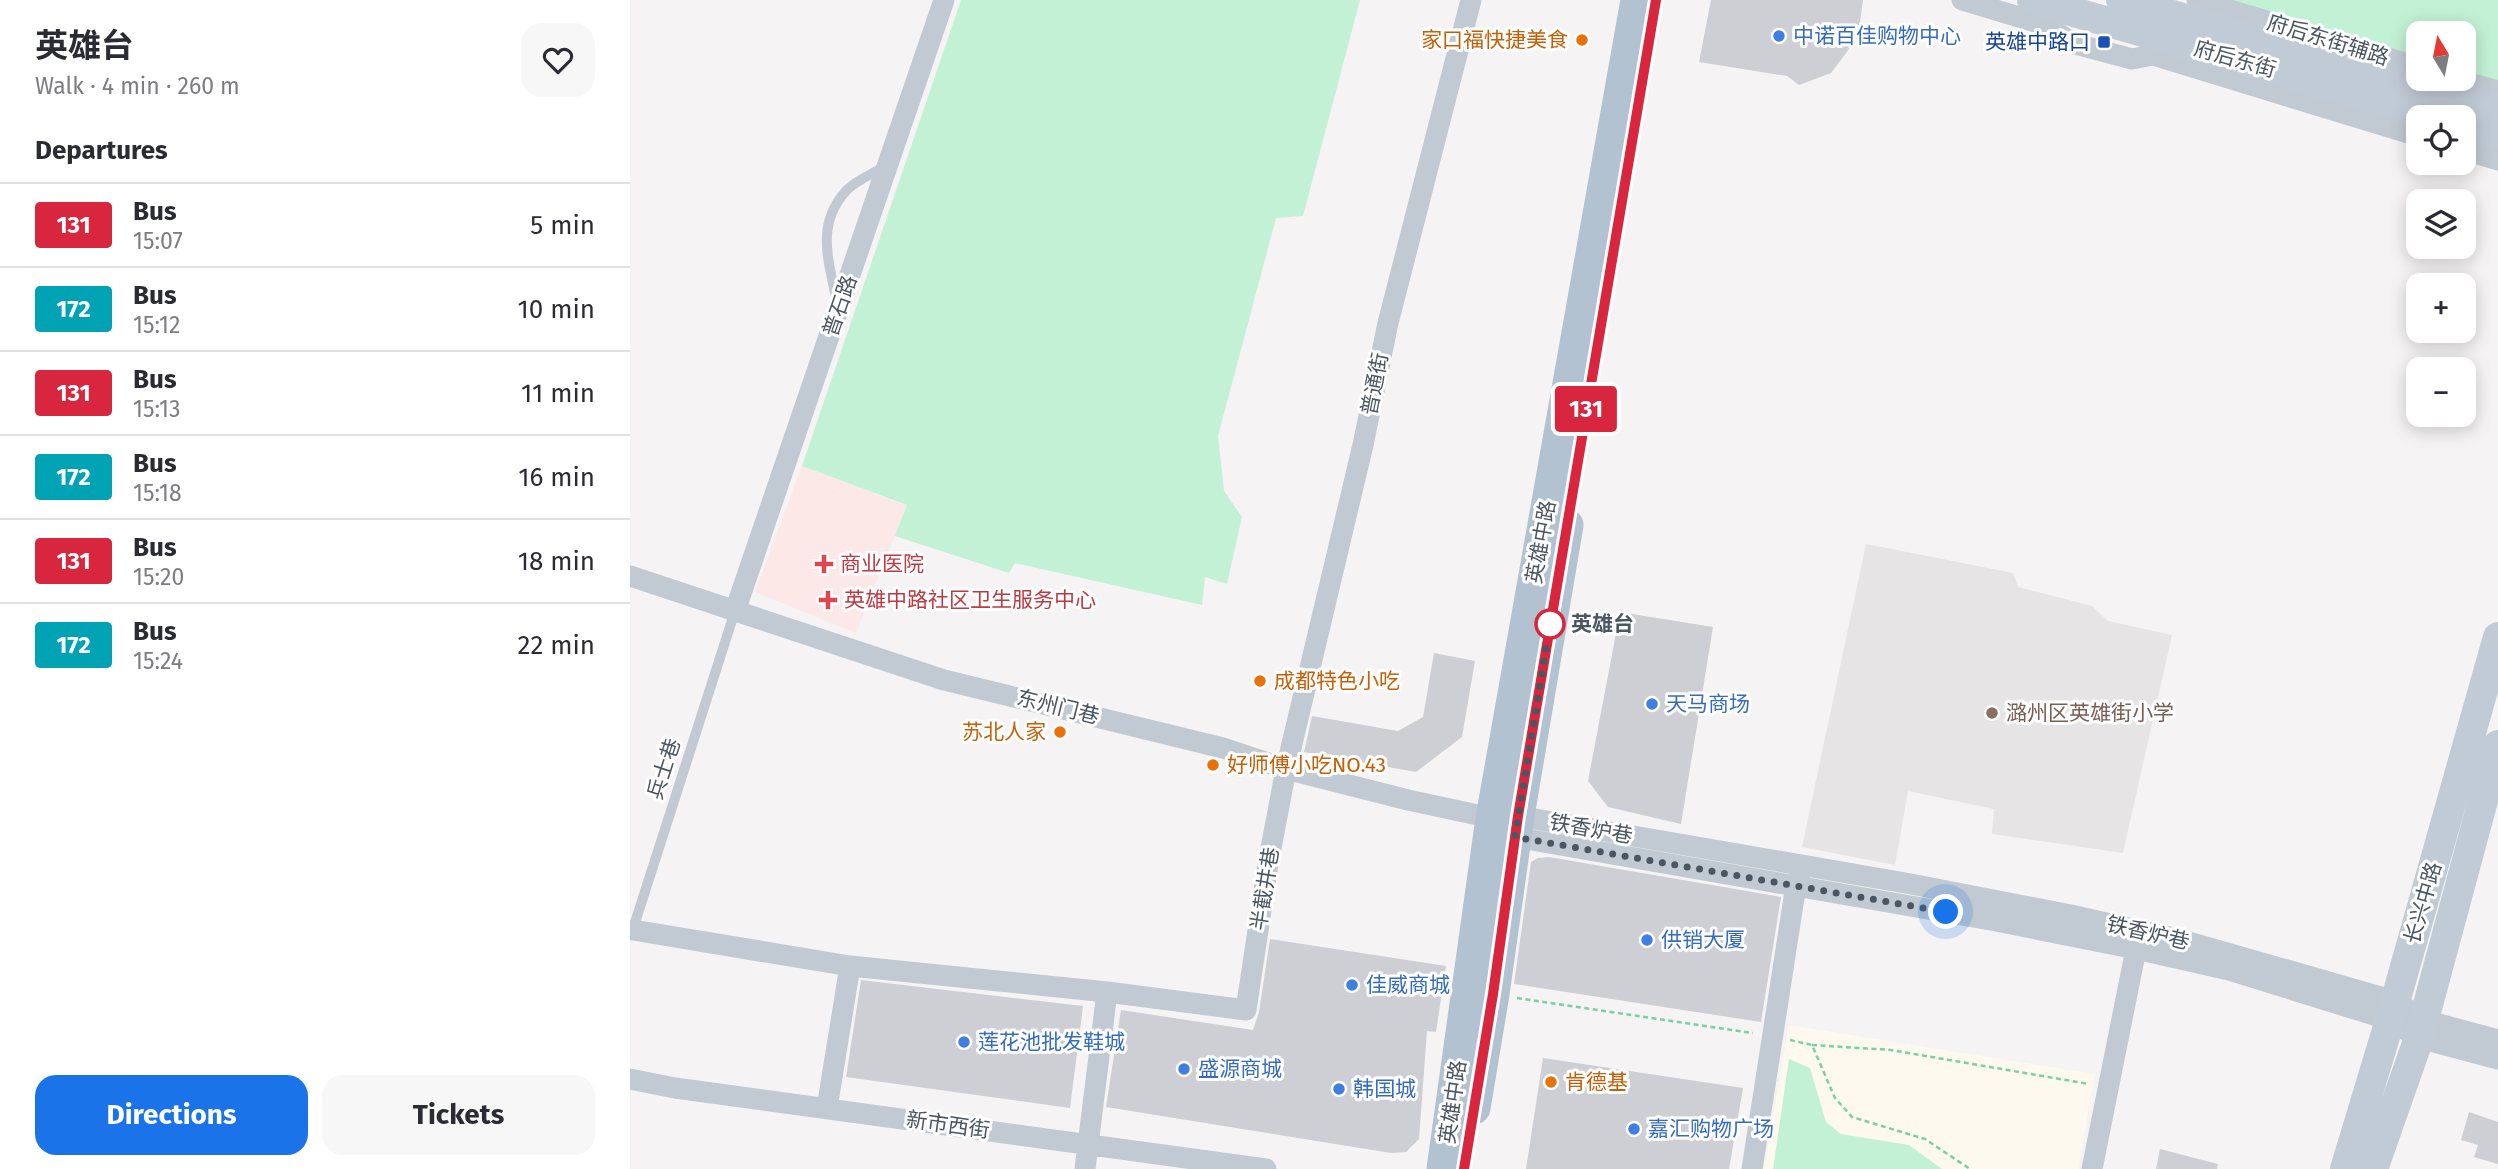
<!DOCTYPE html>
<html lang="en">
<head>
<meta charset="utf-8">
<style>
	body { margin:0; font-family:"Fira Sans","Noto Sans SC",sans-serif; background:#f7f7f7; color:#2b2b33; height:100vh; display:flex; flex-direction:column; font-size:26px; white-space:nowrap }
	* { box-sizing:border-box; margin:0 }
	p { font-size:23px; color:#7c7c81 }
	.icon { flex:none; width:38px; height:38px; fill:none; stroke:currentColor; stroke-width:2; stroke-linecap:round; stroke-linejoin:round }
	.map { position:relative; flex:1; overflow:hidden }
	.details { display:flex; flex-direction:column; background:#fff; width:630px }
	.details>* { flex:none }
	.badge { padding:0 14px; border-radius:5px; font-size:24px; line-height:46px }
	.needle { width:46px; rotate:350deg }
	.fabs { position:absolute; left:1776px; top:21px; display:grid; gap:14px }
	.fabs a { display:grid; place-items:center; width:70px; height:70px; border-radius:14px; background:#fff; box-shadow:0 4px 18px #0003; font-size:35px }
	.you { position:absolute; width:35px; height:35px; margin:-18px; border:5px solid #fff; border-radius:50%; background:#1a73e8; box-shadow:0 0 0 10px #1a73e833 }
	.map>.badge { position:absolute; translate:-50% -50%; box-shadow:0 0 0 4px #fff }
	h2 { padding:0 35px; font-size:26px; line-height:63px }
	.round { display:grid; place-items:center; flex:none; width:74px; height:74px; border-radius:21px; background:#f7f7f7 }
	.overview { display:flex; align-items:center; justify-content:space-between; height:119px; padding:0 35px }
	h1 { font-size:33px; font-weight:700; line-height:52px }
	.action { display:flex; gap:14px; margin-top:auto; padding:14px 35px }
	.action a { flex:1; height:80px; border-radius:21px; background:#1a73e8; color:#fff; font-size:28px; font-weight:700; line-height:80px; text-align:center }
	.action a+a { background:#f7f7f7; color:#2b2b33 }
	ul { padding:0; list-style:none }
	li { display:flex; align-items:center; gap:21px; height:84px; padding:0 35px; border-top:2px solid #e1e1e2 }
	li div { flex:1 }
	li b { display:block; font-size:26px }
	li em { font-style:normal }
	li .badge { min-width:77px; font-weight:700; text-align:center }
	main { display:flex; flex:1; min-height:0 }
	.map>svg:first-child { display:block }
	.commercial { fill:#fdf9ef }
	.education { fill:#e6e4e5 }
	.medical { fill:#fce8e6 }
	.green { fill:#c3f1d5 }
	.building { fill:#cdcfd5 }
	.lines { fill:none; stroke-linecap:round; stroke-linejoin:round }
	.path { stroke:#7ad0a6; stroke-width:2.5; stroke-dasharray:5 3.5; stroke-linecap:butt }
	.lane { stroke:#c1cad2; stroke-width:10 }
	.street { stroke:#c1cad2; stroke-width:21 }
	.secondary { stroke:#c1cbd6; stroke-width:30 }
	.primary { stroke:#b3c2d1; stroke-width:33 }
	.line-casing { stroke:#fff; stroke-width:16 }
	.line { stroke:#d7263d; stroke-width:10 }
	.walk { stroke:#4a5661; stroke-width:7; stroke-dasharray:0 12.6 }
	.shop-dot { fill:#3f7fe0; stroke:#fff; stroke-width:2.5 }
	.food-dot { fill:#e8710a; stroke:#fff; stroke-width:2.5 }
	.transit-dot { fill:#1a4fb4; stroke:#fff; stroke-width:2.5 }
	.health-dot { fill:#e0444e; stroke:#fff; stroke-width:2.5 }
	.stop-dot { fill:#fff; stroke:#d7263d; stroke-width:3.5 }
	.education-dot { fill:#8d6e63; stroke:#fff; stroke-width:2.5 }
	.labels { text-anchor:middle; stroke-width:6; stroke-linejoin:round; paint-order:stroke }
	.shop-label { font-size:21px; fill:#366cbe; stroke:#fff; text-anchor:start }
	.food-label { font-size:21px; fill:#c56008; stroke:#fff; text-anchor:start }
	.street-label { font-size:21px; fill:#4a5661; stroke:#fff }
	.transit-label { font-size:21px; fill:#164399; stroke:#fff; text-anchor:end }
	.health-label { font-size:21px; fill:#be3a42; stroke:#fff; text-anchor:start }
	.stop-label { font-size:21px; font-weight:bold; fill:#4a5661; stroke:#fff; text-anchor:start }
	.education-label { font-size:21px; fill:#785e54; stroke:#fff; text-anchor:start }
</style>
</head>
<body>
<main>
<section class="details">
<div class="overview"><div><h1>英雄台</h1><p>Walk · 4 min · 260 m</p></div><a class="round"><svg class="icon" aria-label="heart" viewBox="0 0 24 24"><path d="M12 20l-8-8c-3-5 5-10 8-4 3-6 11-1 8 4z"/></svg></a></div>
<h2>Departures</h2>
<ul>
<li><span class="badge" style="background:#d7263d;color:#fff">131</span><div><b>Bus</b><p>15:07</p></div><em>5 min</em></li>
<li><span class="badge" style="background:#00a3b4;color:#fff">172</span><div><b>Bus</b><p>15:12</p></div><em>10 min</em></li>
<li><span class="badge" style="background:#d7263d;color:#fff">131</span><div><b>Bus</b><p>15:13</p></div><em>11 min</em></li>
<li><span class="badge" style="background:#00a3b4;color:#fff">172</span><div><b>Bus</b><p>15:18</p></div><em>16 min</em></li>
<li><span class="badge" style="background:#d7263d;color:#fff">131</span><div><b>Bus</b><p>15:20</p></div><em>18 min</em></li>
<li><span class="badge" style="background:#00a3b4;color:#fff">172</span><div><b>Bus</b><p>15:24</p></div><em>22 min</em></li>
</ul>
<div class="action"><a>Directions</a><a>Tickets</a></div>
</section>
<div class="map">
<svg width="1868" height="1169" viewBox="0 0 1868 1169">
	<rect width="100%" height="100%" fill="#f5f3f3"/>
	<!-- commercial -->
	<path class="commercial" d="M1159 1025 1465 1074 1448 1169H1134Z"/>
	<!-- education -->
	<path class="education" d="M1236 544 1383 573 1388 587 1462 606 1478 621 1542 635 1493 853 1362 834 1364 809 1278 791 1265 865 1172 847Z"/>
	<!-- medical -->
	<path class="medical" d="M172 466 277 506 226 633 125 592Z"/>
	<!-- green -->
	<path class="green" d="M331 0H730L673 216 646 218 588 436 594 491 612 517 597 584 575 577 572 605 385 563 379 573 265 536 277 505 172 466Z
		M1586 0H1868V83L1834 73V33H1788V60Z
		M1159 1059 1180 1068 1196 1122 1211 1134 1279 1145 1312 1169H1143Z"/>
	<!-- building -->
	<path class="building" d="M1081 0H1233L1230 22 1219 49 1201 73 1169 85 1157 76 1069 62Z
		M990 612 1083 627 1051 824 978 807 958 781Z
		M804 653 845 661 832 737 786 772 674 752 682 716 768 731 793 717Z
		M919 857 1151 897 1131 1022 884 984 901 862 908 858Z
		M640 939 816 966 806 1032 797 1031 789 1139 776 1152 761 1153 476 1107 491 1010 623 1030 629 1012Z
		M231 980 453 1006 440 1108 216 1077Z
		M913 1058 1113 1088 1099 1169H896Z
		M1839 1112 1868 1122V1164L1844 1157 1848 1145 1831 1140Z
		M1530 1149 1588 1164 1587 1169H1526Z"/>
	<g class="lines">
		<!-- path -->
		<path class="path" d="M887 998 1123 1033
			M1160 1040 1182 1045 1205 1098 1222 1117 1295 1139 1340 1169
			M1182 1045 1261 1050 1459 1084"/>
		<!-- lane -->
		<path class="lane" d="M207 302C199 262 185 225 216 191 225 181 242 174 254 167
			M2 932 105 611"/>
		<!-- street -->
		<path class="street" d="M1332 0 1416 25 1442 43 1502 59 1523 55 1788 136
			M1567 0 1788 67
			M1826 79 1868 91
			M1834 150 1868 160
			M0 576 314 680 593 748 656 769 778 800 862 818 888 816 1281 884 1441 915 1552 940 1765 1001 1794 1020 1868 1040
			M105 611 314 0
			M875 830 885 837 1366 921 1506 949 1599 970 1760 1020 1789 1038 1868 1059
			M3 930 220 966 477 992 616 1010 638 864 656 769 733 445 758 323 841 0
			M0 1079 45 1088 636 1169
			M197 1108 220 966
			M455 1169 477 992
			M1122 1169 1166 885 1170 874
			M1462 1169 1506 949V935"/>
		<!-- secondary -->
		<path class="secondary" d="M1402 0 1808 117
			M1491 0 1868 110
			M1834 125 1868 135
			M1715 1169 1760 1020 1868 637
			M1743 1169 1789 1038 1868 745"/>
		<!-- primary -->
		<path class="primary" d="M844 1108 863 994 888 816 937 525
			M813 1169 862 818 1007 0"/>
	</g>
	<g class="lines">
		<!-- line casing -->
		<g class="line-casing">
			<path id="line" d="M834 1169 863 994 888 816 1026 0"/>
		</g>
		<!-- line -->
		<use href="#line" class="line"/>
		<!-- walk -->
		<path class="walk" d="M920 624 885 837 1316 912"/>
	</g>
	<!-- markers -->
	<g class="shop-dot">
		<circle cx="1149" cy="36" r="7"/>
		<circle cx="1022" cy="704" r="7"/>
		<circle cx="1017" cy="940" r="7"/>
		<circle cx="722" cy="985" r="7"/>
		<circle cx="334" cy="1042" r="7"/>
		<circle cx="554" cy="1069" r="7"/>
		<circle cx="709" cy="1089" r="7"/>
		<circle cx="1004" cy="1129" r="7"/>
	</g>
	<g class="food-dot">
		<circle cx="952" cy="40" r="7"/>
		<circle cx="630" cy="681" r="7"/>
		<circle cx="430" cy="732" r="7"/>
		<circle cx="583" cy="765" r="7"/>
		<circle cx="921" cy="1082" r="7"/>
	</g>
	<rect class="transit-dot" x="1467" y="35" width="14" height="14" rx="3.5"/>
	<g class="health-dot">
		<path d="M190.5 553.5h7v7h7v7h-7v7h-7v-7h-7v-7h7z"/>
		<path d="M194.5 589.5h7v7h7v7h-7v7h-7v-7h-7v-7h7z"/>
	</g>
	<circle class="stop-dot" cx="920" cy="624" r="14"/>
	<circle class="education-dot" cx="1362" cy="713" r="7"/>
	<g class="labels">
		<!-- shop labels -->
		<g class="shop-label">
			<text x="1163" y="43">中诺百佳购物中心</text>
			<text x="1036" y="711">天马商场</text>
			<text x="1031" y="947">供销大厦</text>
			<text x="736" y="992">佳威商城</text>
			<text x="348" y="1049">莲花池批发鞋城</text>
			<text x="568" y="1076">盛源商城</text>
			<text x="723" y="1096">韩国城</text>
			<text x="1018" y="1136">嘉汇购物广场</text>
		</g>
		<!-- food labels -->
		<g class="food-label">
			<text x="938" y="47" text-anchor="end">家口福快捷美食</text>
			<text x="644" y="688">成都特色小吃</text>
			<text x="416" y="739" text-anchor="end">苏北人家</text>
			<text x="597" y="772">好师傅小吃NO.43</text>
			<text x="935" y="1089">肯德基</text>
		</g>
		<!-- street labels -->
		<g class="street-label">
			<text transform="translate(1698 40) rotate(17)" y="7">府后东街辅路</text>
			<text transform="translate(1605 59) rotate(16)" y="7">府后东街</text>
			<text transform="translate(210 306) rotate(-71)" y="7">普石路</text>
			<text transform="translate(745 384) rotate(-79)" y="7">普通街</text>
			<text transform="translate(911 542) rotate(-80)" y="7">英雄中路</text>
			<text transform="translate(428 707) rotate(14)" y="7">东州门巷</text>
			<text transform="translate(34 769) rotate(-72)" y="7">兵士巷</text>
			<text transform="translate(961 829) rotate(10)" y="7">铁香炉巷</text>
			<text transform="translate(635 889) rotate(-81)" y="7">半截井巷</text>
			<text transform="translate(1793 903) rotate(-74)" y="7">长兴中路</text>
			<text transform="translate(1518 933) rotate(13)" y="7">铁香炉巷</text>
			<text transform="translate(823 1102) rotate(-82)" y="7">英雄中路</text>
			<text transform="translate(318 1125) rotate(8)" y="7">新市西街</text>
		</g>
		<!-- transit labels -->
		<g class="transit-label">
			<text x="1460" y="49">英雄中路口</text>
		</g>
		<!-- health labels -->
		<g class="health-label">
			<text x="210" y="571">商业医院</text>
			<text x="214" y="607">英雄中路社区卫生服务中心</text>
		</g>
		<!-- stop labels -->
		<g class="stop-label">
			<text x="941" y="631">英雄台</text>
		</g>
		<!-- education labels -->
		<g class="education-label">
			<text x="1376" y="720">潞州区英雄街小学</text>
		</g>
	</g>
</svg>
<div class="fabs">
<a><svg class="needle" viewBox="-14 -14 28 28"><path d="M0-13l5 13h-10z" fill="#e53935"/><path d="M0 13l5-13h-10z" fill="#7c7c81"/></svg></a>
<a><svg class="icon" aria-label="locate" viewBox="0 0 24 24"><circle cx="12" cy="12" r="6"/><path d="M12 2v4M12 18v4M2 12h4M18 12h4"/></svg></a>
<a><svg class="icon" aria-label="layers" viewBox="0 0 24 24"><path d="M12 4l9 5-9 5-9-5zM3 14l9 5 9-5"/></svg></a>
<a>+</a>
<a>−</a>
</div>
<div class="you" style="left:1316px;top:912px"></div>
<b class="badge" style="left:956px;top:409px;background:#d7263d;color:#fff">131</b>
</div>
</main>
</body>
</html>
